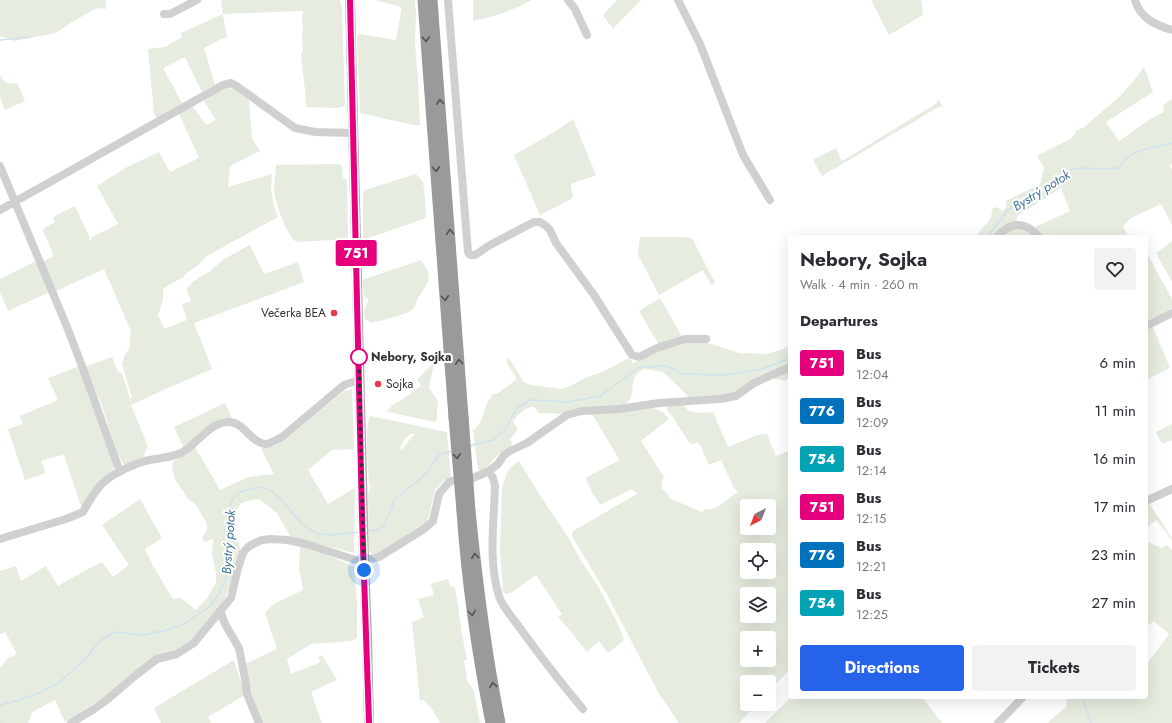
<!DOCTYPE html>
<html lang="en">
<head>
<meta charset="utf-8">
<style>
	body { margin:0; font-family:Jost,sans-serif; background:#f2f2f3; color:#2b2b33; height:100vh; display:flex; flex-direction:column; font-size:15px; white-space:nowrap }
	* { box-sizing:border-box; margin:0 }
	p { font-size:13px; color:#7c7c81 }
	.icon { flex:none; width:22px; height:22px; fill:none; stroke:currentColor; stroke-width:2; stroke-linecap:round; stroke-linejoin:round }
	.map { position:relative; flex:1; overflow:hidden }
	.panel { position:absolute; left:788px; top:235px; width:360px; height:464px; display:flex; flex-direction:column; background:#fff; border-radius:4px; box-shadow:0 4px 16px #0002 }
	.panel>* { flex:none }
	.badge { padding:0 8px; border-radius:3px; font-size:14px; line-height:26px }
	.needle { width:26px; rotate:222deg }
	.buttons { position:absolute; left:740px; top:499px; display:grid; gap:8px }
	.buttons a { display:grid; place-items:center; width:36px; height:36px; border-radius:4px; background:#fff; box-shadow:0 4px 16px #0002; font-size:20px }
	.you { position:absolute; width:20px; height:20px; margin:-10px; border:3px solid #fff; border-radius:50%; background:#1a73e8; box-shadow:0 0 0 6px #1a73e833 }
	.map>.badge { position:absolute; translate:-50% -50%; box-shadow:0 0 0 2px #fff }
	h2 { padding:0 12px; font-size:15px; line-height:36px }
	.round { display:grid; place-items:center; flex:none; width:42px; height:42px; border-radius:4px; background:#f2f2f3 }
	.headline { display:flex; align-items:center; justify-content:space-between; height:68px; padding:0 12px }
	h1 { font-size:19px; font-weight:700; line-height:30px }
	.cta { display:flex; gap:8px; margin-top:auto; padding:8px 12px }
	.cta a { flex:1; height:46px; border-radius:4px; background:#2563eb; color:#fff; font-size:16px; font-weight:700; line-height:46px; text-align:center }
	.cta a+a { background:#f2f2f3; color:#2b2b33 }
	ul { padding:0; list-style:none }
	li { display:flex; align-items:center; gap:12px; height:48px; padding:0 12px }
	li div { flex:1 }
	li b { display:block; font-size:15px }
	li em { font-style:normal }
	li .badge { min-width:44px; font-weight:700; text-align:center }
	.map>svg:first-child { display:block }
	.green { fill:#e6ecdf; fill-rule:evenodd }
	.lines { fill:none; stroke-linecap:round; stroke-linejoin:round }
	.stream { stroke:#cfe2ee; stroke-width:1.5 }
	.minor { stroke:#d0d0d0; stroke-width:8 }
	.major { stroke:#ababab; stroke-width:10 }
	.highway { stroke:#9a9a9a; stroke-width:11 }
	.highway-bridge { stroke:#9a9a9a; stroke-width:11 }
	.oneway { stroke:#525252 }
	.line-casing { stroke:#fff; stroke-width:9 }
	.line { stroke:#e6007e; stroke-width:6 }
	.walk { stroke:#333; stroke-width:4; stroke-dasharray:0 7.2 }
	.poi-dot { fill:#e63946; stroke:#fff; stroke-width:1.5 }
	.stop-dot { fill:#fff; stroke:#e6007e; stroke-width:2 }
	.labels { text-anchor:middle; stroke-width:4; stroke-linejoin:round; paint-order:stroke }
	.poi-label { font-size:12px; fill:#333; stroke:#fff; text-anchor:end }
	.stop-label { font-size:12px; font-weight:bold; fill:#333; stroke:#fff; text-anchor:start }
	.water-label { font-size:13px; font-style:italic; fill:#3f7597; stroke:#fff }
</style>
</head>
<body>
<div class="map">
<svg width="1172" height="723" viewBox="0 0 1172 723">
	<rect width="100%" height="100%" fill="#fff"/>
	<!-- green -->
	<path class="green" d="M0 0H105L106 9 97 8 72 22 56 33 14 41 0 36Z
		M221 0H340L342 9 345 106 336 108 306 107 305 90 301 55 303 51 302 37 303 29 302 20 303 11 223 14 227 38H223L204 48 215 85 202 92 185 57 163 68 182 103 157 118 154 114 148 49 165 47 182 37 181 33 223 14Z
		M375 0H415L416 13 415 44 418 79 420 125H413L360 113 357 36 359 34 396 40 401 11V7L398 6Z
		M473 0H532C513 10 494 17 473 21Z
		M617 0H641L613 29 603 15Z
		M871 0H921L923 15 889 35Z
		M1144 67 1153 92 1106 122 1119 141 1149 120 1164 112 1163 105 1172 99V163L1170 166 1172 170V225L1161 204 1131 218 1123 226 1128 237H1043L1035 227 1070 211 1061 188 1017 216 1016 229 1023 227 1036 237H975L991 218 992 209 997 207 1003 211 1006 207V201L1040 184 1044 168 1037 156 1072 138 1077 130 1083 128 1119 97 1132 83Z
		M0 75C4 83 9 85 17 83L25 101 5 110 0 96Z
		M227 87 237 91 249 100 252 138 260 151 230 166 228 187 272 174C270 192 272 200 278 217L234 241 207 256 197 266 185 274 184 277 167 286 163 289V300L158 315 164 329 187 320 182 304 191 301 186 288 190 286 192 282 209 272 224 259 250 245 264 274 298 262 304 282 194 323 212 369 161 391 131 405 148 446 142 459 124 465 118 455 100 400 94 390 85 367 112 357 118 372H120L122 373 130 398 132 397 122 364 125 354 129 350 131 331 104 269 54 292 42 262 54 256 43 231 44 228 55 222 53 217 75 206 90 238 89 240H91V238L118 224 97 186 127 167 159 152 170 172 199 158 178 112 191 104 206 125 216 120 202 98Z
		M938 99 944 108 941 106 937 108 822 176 813 160 836 148 842 161 937 103Z
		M573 119 596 175 571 184V188L573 196 571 199 540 215 514 155 556 131Z
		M335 164 342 165 343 178 347 180 348 237 345 239 297 242C287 238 275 201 274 191 274 182 276 173 276 165Z
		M416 174 423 182 425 199 426 218 363 240V192L365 190Z
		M640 237H683L692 238 713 279 715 280 714 284 711 285 703 270 659 295 638 255Z
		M1172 241V282L1156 253Z
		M1146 255 1149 257 1172 299V308L1161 315 1146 321Z
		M421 260C433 276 430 279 420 295 417 299 416 306 413 309 407 315 381 320 372 323 359 318 364 309 369 300L364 296 362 280Z
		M34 262 37 263 50 292 8 311 0 292V279Z
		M660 298 680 333 682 337 659 345 639 311Z
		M1152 325 1170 368 1146 380V329Z
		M696 340 715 345 739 353 768 354 785 348 790 344V377L785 381 759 376 733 394 691 399 663 372 644 369C642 370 638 372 636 375 629 386 637 394 625 405L565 414 539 413 534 407C524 407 519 414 513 421L518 430 510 439 513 447C509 448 505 449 501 452 493 457 489 471 478 470L473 430C483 422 482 417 486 406 487 402 490 398 493 394H497L516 380 515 376 506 361 509 358 523 381 530 385 562 389 574 384 583 379 602 372 629 358 633 363C654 352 672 344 696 340Z
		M434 362 429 388 438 401 437 411V420L435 422 384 411H387L394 404 400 401 421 386 417 380Z
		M80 366 115 465 113 468 114 471 82 509 64 455 57 456 41 461 46 473 25 480 8 429 23 424 20 416 58 400 48 378Z
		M352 389 354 449 332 450 308 470 328 504 355 488 354 553 291 537 277 513 259 499 247 501 240 504 232 523 241 551 225 599 212 618 193 640 65 722 55 700 32 712 28 723H0V668L7 659 17 654 5 632 0 634V571L16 566 21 581 46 566 58 586C72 577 87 570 102 562L113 577 129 565 102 525 140 499 162 538 145 549 153 566 173 599 181 598 196 610 207 598 216 582V573L212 554 213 539 205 542 202 539 207 530V524L196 505 187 498 184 492 176 481 172 470 173 462 195 447 220 490 248 477 274 474 261 449 274 443 275 446 292 434 344 391Z
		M225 403 232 419 184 448 174 427Z
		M682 404 689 411 701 413 713 412 728 447 757 435 767 434 776 456 790 450V669L769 691V682H747V704H757L739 723H679L658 692 606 593 572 536 573 531 637 494 632 489 602 504H600L593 494 585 478 618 461 619 459 592 414 652 407 664 413 669 419 641 441 664 477C661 484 659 489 667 493L669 498 702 512 705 509C718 512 727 497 738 492L734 488 721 460 709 465 702 449 700 445 697 443 691 444 688 441 672 416 667 410V406ZM747 506H769V528H747ZM747 550H769V572H747ZM747 594H769V616H747ZM747 638H769V660H747Z
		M370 416 447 432 451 477 444 480 435 490 429 516 426 522 420 528 379 553 373 554 369 551 368 493 371 487 369 484C368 468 364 430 370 416ZM414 433 415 434C409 439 407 445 401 450L400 448C403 441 406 435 414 433Z
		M1172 424V440L1162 444 1156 432Z
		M519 461 539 494 566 534 580 559 599 588 618 624 624 640 608 653 599 641 587 652 567 627 558 617 562 614 536 575 511 593 505 594 503 592 500 552 502 487 506 475 511 467Z
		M1149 503 1172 538V540L1156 520 1146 528V505Z
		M1146 541 1161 548 1167 545 1172 550V723H1047L1067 706 1066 697H1146V665L1169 634 1154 621 1146 627Z
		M300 546 330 556 354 567 357 602V637L356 639 351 641 311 644 287 659 291 674 321 662 318 657 322 655 337 680 311 692 322 723H262L249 690 245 664 277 649 265 613C273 602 289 597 301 591L303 589 299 568Z
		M448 579 451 587H455L462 634 467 660 464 661 467 680 474 691 480 723H440L432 709 426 703 424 700 420 701 412 622 424 617 418 599 434 595 431 584Z
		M234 660 245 695 208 717 211 723H161L154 708Z
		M791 697H922L942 723H765Z"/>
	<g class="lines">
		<!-- stream -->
		<path class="stream" d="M0 40 30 37
			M987 237 1008 210 1025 198 1060 180 1072 169 1087 168 1101 169 1118 168C1122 165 1125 160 1129 157 1140 148 1159 147 1172 143
			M469 446 493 440 505 430 516 409 531 400 569 402 600 396 640 367 667 366 683 374 728 375 765 368 790 358
			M366 531 377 530 384 526 395 499 425 475 439 455 452 451
			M1080 697 1083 700 1091 723
			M0 706 1 705 16 701 39 693 60 682 85 659 101 640 116 632 142 635 167 630 184 624 209 607 218 595 226 578 229 567V511L233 498 241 492 258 487 268 489 279 497 302 524 317 534 334 535 359 532
			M0 723H1"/>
		<!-- minor -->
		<path class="minor" d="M448 0 468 252 470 255H475L490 245 534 222H540L546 226 550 230 556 243 594 295 632 355 639 357 657 348 685 339H706
			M568 0 575 9 587 35
			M678 0 700 44 743 155 770 200
			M1135 0C1140 18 1155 25 1172 30
			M164 14H170L197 0
			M0 166 67 327 82 366 120 472
			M0 210 223 85 231 83 238 87 295 128 315 132 353 133
			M997 237C1010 221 1026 221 1039 237
			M1146 326 1172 313
			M489 471 493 478 495 486C494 522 488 562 499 596 502 606 511 616 517 624 538 653 560 682 583 709
			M1146 501 1172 489
			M0 539 66 519 83 512C88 503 93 494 100 486 111 474 130 466 145 461 157 458 170 458 181 453 197 445 209 422 229 422 244 422 250 442 265 444 270 444 277 439 282 437L344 385 359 380
			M220 611 225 624 239 648 245 679 247 694 259 723
			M71 723 94 709 108 699 136 675 157 659 177 654 194 643 231 598 238 568 243 553 248 547 255 543 262 540 270 539 288 540 306 544 359 561 379 557 424 529 433 521 439 494 449 482 455 480 471 479 489 471 498 464 504 455 510 451 527 443 567 415 582 411 619 409 659 403 720 399 736 396 754 383 790 367
			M998 723 1023 697"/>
		<!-- major -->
		<path class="major" d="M350 0 364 560 367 637 369 723"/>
		<!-- highway -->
		<path class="highway" d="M423 0 454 417
			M432 0 463 417
			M462 511C467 583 477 653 491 723
			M470 511C477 582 486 653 500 723"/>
		<!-- highway-bridge -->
		<path class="highway-bridge" d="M454 417 462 511
			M463 417 470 511"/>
	</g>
	<!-- one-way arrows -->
	<defs><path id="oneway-chevron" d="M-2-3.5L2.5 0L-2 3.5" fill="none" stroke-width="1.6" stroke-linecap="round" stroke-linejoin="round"/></defs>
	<g class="oneway">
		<use href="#oneway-chevron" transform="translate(426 39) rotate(86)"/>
		<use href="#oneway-chevron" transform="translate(440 102) rotate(-94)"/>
		<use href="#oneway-chevron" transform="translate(436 169) rotate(86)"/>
		<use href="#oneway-chevron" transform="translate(450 232) rotate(-94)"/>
		<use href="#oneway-chevron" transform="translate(445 298) rotate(86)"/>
		<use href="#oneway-chevron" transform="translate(459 362) rotate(-94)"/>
		<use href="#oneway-chevron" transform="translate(457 456) rotate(85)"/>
		<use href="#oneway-chevron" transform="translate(475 556) rotate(-96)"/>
		<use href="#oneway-chevron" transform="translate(472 613) rotate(82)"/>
		<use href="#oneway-chevron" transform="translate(493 685) rotate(-100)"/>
	</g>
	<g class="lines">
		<!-- line casing -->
		<g class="line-casing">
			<path id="line" d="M350 0 362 516 369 723"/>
		</g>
		<!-- line -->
		<use href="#line" class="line"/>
		<!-- walk -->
		<path class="walk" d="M359 357 364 570"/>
	</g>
	<!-- markers -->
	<g class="poi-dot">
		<circle cx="334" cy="313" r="4"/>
		<circle cx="378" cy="384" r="4"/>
	</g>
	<circle class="stop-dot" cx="359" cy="357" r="8"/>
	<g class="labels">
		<!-- poi labels -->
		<g class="poi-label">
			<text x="326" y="317">Večerka BEA</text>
			<text x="386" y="388" text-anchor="start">Sojka</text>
		</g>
		<!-- stop labels -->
		<g class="stop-label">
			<text x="371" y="361">Nebory, Sojka</text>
		</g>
		<!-- water labels -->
		<g class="water-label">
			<text transform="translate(1041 190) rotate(-32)" y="5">Bystrý potok</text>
			<text transform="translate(228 542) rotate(-86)" y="5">Bystrý potok</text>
		</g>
	</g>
</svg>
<div class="buttons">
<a><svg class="needle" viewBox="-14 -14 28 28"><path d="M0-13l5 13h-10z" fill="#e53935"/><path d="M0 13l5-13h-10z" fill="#7c7c81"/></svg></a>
<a><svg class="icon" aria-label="locate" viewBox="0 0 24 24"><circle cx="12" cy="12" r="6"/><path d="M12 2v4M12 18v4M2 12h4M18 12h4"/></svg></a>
<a><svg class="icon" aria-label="layers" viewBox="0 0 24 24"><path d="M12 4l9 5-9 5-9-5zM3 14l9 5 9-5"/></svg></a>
<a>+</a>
<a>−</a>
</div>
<div class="you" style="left:364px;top:570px"></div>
<b class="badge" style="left:356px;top:253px;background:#e6007e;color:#fff">751</b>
<section class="panel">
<div class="headline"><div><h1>Nebory, Sojka</h1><p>Walk · 4 min · 260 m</p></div><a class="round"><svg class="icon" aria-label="heart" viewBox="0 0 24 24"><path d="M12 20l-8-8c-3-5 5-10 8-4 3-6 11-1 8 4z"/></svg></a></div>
<h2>Departures</h2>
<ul>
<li><span class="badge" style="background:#e6007e;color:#fff">751</span><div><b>Bus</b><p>12:04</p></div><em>6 min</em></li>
<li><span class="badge" style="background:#0072bc;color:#fff">776</span><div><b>Bus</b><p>12:09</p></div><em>11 min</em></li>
<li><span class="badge" style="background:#00a3b4;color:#fff">754</span><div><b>Bus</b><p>12:14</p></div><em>16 min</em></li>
<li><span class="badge" style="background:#e6007e;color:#fff">751</span><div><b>Bus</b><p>12:15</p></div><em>17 min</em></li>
<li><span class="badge" style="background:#0072bc;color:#fff">776</span><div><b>Bus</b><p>12:21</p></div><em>23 min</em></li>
<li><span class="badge" style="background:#00a3b4;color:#fff">754</span><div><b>Bus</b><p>12:25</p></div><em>27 min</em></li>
</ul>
<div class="cta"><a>Directions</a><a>Tickets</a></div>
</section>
</div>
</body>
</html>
